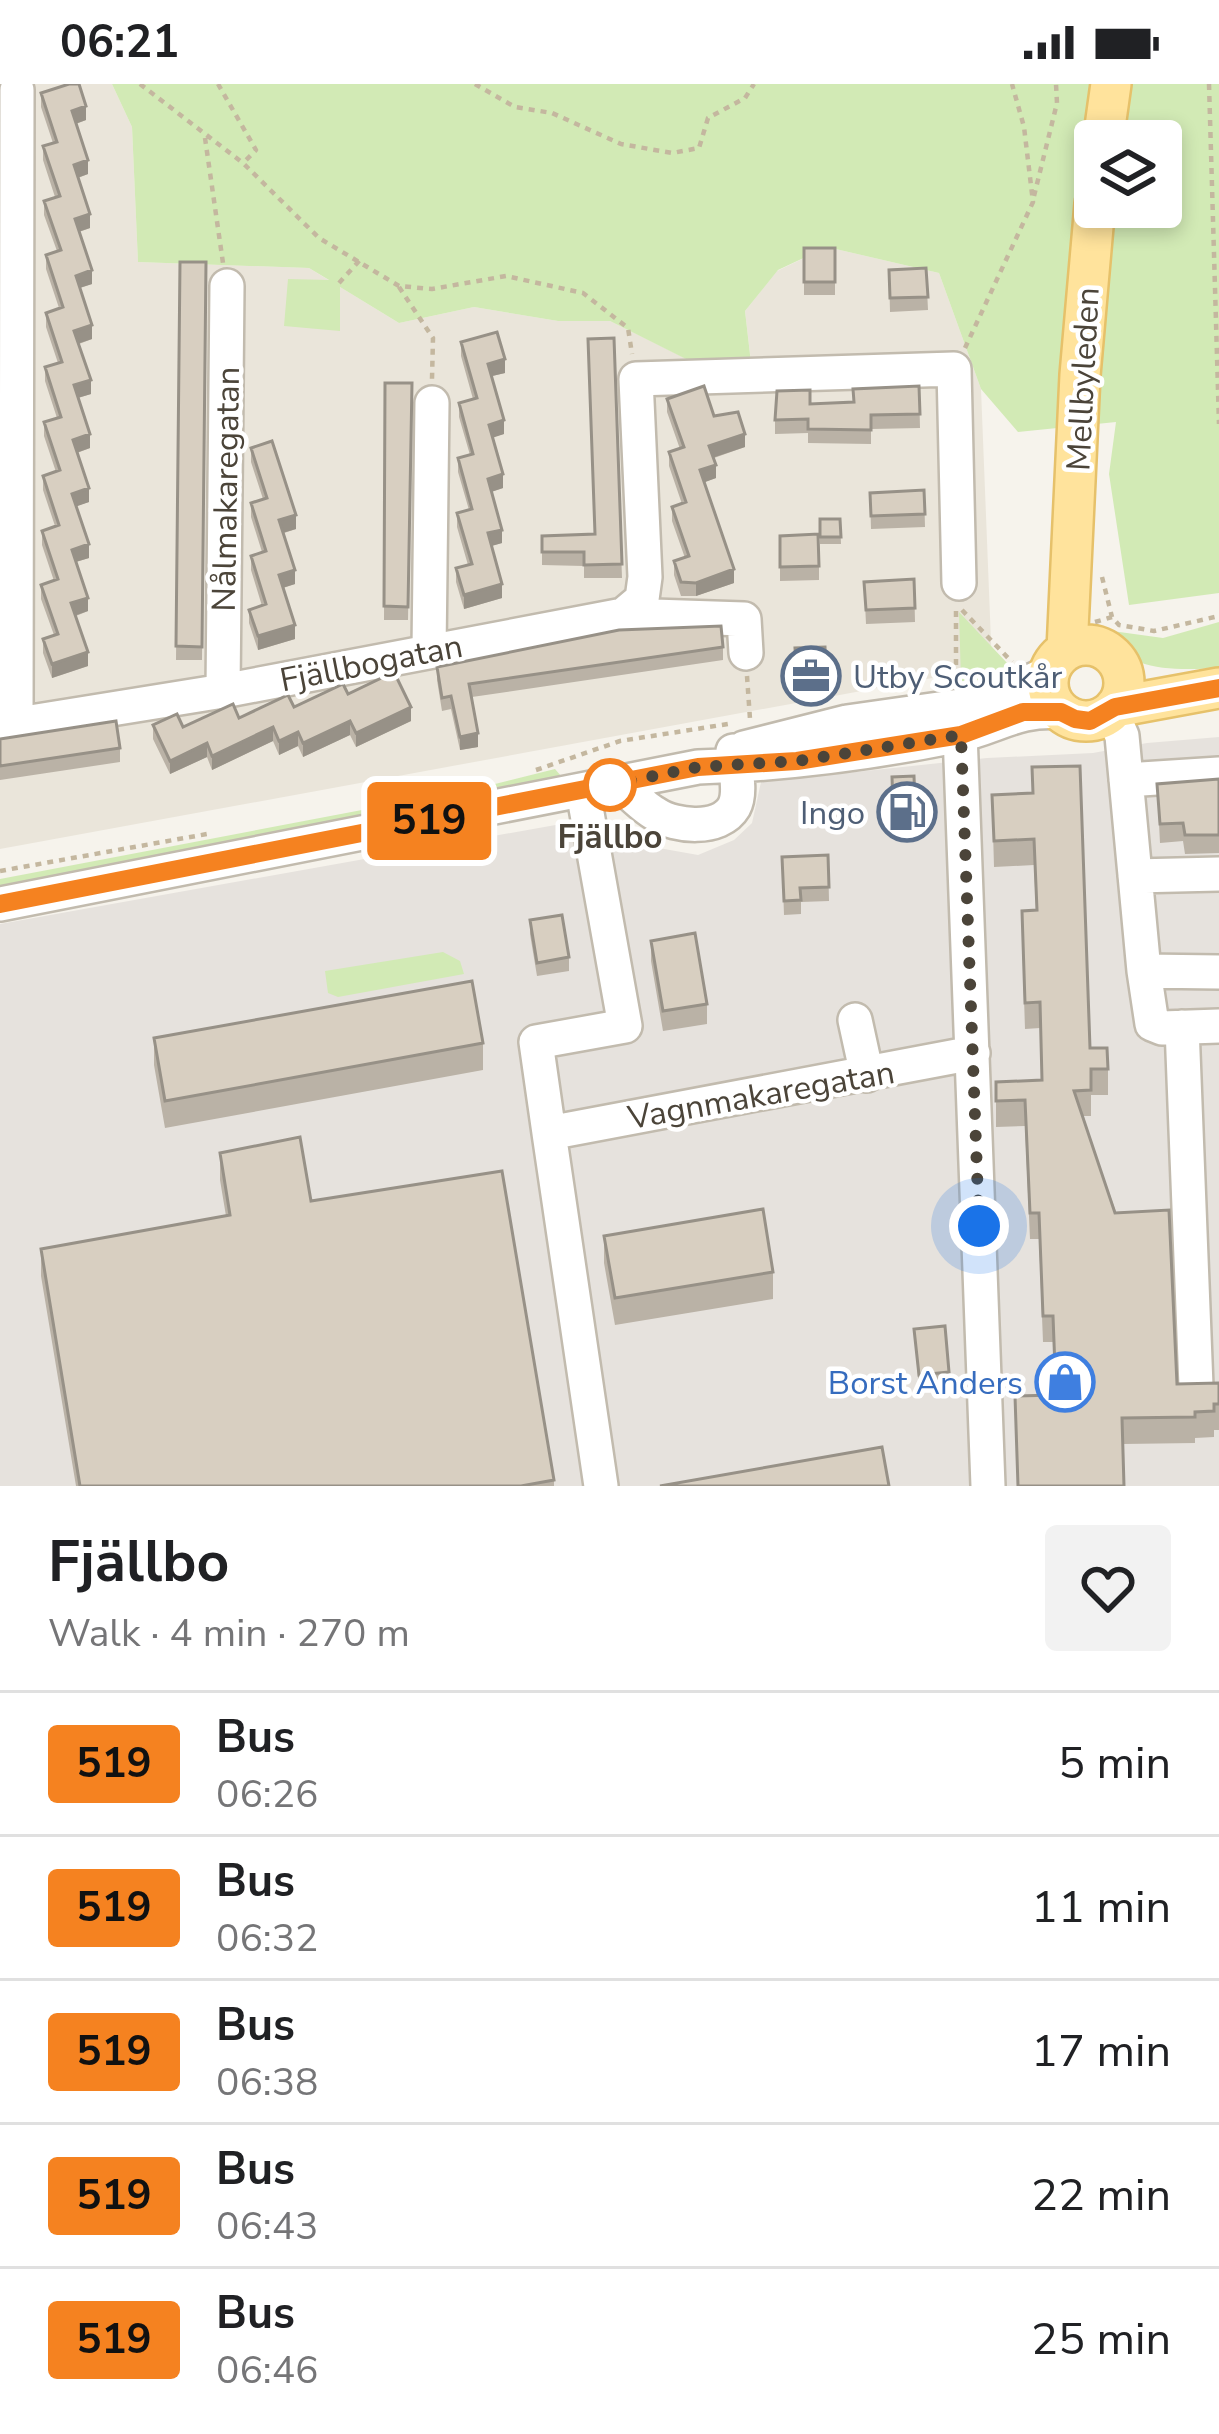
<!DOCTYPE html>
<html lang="en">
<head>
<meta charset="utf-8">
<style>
	body { margin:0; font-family:"Nunito Sans",sans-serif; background:#f2f2f2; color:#202124; height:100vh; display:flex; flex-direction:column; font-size:45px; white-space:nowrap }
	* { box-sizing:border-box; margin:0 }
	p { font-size:39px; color:#757577 }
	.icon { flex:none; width:66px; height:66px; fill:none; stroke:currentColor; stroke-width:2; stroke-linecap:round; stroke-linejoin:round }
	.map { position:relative; height:1402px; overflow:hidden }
	.sheet { display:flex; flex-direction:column; background:#fff; flex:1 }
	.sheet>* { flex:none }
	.badge { padding:0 24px; border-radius:9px; font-size:42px; line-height:78px }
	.buttons { position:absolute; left:1074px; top:36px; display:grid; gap:24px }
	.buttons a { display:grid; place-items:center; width:108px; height:108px; border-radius:12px; background:#fff; box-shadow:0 6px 18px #0003; font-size:60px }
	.you { position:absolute; width:60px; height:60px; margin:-30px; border:9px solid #fff; border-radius:50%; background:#1a73e8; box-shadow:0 0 0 18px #1a73e833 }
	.map>.badge { position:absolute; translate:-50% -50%; box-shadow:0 0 0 6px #fff }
	.round { display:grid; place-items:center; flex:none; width:126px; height:126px; border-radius:12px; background:#f2f2f2 }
	.overview { display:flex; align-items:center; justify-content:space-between; height:204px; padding:0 48px }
	h1 { font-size:57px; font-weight:700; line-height:90px }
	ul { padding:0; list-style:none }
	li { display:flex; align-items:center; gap:36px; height:144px; padding:0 48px; border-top:3px solid #e0e0e0 }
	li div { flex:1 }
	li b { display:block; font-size:45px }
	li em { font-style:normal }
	li .badge { min-width:132px; font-weight:700; text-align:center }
	.status { display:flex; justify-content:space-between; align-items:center; height:84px; padding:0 60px; background:#fff; direction:ltr }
	.status svg { height:33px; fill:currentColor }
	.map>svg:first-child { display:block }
	.residential { fill:#eae5da }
	.industrial { fill:#e6e2dd }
	.green { fill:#d2eab5; fill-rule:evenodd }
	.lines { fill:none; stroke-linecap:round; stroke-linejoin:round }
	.minor-casing { stroke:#c2bbae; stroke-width:38 }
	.major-casing { stroke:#e6c16a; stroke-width:44 }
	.path { stroke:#c4b79f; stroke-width:4.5; stroke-dasharray:6 6; stroke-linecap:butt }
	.minor { stroke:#fff; stroke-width:33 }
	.major { stroke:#ffe39c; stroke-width:39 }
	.wall { fill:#bab2a6 }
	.shaded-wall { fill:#979187 }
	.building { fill:#d8cfc1; stroke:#979187; stroke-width:3 }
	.line-casing { stroke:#fff; stroke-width:27 }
	.line { stroke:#f58220; stroke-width:18 }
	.walk { stroke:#4b4439; stroke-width:12; stroke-dasharray:0 21.6 }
	.stop-dot { fill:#fff; stroke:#f58220; stroke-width:6 }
	.labels { text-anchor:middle; stroke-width:9; stroke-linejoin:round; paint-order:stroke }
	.street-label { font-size:33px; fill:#4b4439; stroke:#fff }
	.service-label { font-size:33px; fill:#4e5e75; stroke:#fff; text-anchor:start }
	.stop-label { font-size:33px; font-weight:bold; fill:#4b4439; stroke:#fff }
	.shop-label { font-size:33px; fill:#366cbe; stroke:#fff; text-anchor:end }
</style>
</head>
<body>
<div class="status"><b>06:21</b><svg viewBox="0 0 49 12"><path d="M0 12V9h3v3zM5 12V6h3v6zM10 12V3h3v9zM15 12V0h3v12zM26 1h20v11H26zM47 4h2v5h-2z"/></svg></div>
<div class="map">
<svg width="1219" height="1402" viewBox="0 0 1219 1402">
	<rect width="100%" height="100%" fill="#f6f3ec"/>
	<!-- residential -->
	<path class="residential" d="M0 0H112L132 43 138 178 309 184 399 239 474 223 558 237H610L691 277 751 278 745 227 777 187 827 163 939 189 981 305 992 583 0 765Z"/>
	<!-- industrial -->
	<path class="industrial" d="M1219 653V1402H0V840L589 735 615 751 653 763 698 771 734 756 752 739 761 698 987 674 1093 669 1147 659Z"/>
	<!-- green -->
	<path class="green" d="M112 0H1219V509L1129 521 1109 390 1116 338 1018 348 981 305 939 189 827 163 778 186 745 227 751 279 690 277 610 237H558L474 223 399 239 340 203V247L284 242 288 195 329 196 309 184 138 178 132 43ZM1095 57H1161V123H1095Z
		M959 528 1009 581 1005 588 970 598 961 597Z
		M1219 538V584C1180 586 1123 590 1105 546L1163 554Z
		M555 685 561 692 557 696 0 807V795L483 703Z
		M443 868 460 877 464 890 338 913 328 909 325 887Z"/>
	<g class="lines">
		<!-- minor casing -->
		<g class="minor-casing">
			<path id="minor" d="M623 531 642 515 645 493 636 295 954 285 959 499
				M429 567 432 319
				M223 607 227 202
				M959 622 988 1402
				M1111 627 1122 652 1144 887 1219 888
				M16 640 17 6
				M0 643 223 607 623 531 744 535 746 569
				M744 664 847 638 988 618 1050 588
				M1126 696 1219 690
				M620 700C631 710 643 723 656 730 675 743 720 747 734 723 742 708 735 683 733 667
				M583 707 625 942 536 958 549 1049 973 969
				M1135 792 1219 790
				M0 820 698 683C784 680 871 669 955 652 996 644 1016 624 1062 628
				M1144 887 1152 940 1162 944 1219 942
				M855 936 867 991
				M1182 943 1196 1302
				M549 1049 601 1402"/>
		</g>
		<!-- major casing -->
		<g class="major-casing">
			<path id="major" d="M1103 57 1111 0
				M1048 599a38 38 0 1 1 76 0a38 38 0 1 1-76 0Z
				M1067 566 1080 291 1095 120
				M1115 623 1219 604"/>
		</g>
		<!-- path -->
		<path class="path" d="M140 0 243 79 319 154 399 202 432 205 506 192 583 209 628 244 632 270
			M218 0 256 66 243 79
			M475 0 515 23 552 29 621 60 672 69 699 64 708 34 745 14 754 0
			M1209 0 1219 340
			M205 54 223 179
			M1034 112 1057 19 1056 0
			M339 199 360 176
			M399 203 433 254 432 295
			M965 264 1033 118 1024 43 1012 0
			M1102 493 1112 533
			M962 526 1012 578
			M956 527V593
			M1095 538 1112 533 1119 541 1154 547 1219 532
			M747 592 750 635
			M536 686 620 657 728 640
			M0 787 207 750"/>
		<!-- minor -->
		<use href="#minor" class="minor"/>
		<!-- major -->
		<use href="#major" class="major"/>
	</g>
	<!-- wall -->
	<path class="wall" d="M41 9 86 36 76 40 88 90 78 94 90 144 79 148 92 200 80 204 92 255 79 260 91 310 78 314 90 364 77 369 89 418 76 422 89 474 76 478 88 527 76 532 88 582 52 594 43 569V555L54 551 41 515V501L54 497 42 461V447L55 442 43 406V392L56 388 44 352V338L57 334 45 297V283L58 279 46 243V229L59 224 46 185V171L57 167 44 131V117L55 113 43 76V62L53 59 41 23Z
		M804 164H835V211H804Z
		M180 178H206L202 576H176Z
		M926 184 928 226 890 228 889 186Z
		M614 254 622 494H584V482L542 481V452L595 450Z
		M461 258 505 289 492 292 504 350 492 353 503 404 491 408 502 459 491 462 502 514 464 525 456 498V484L468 481 457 443V429L469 426 458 388V374L470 371 459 333V319L473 315 461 272Z
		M385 299H412L408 536H384Z
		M919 302 920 344 871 345V360L808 359V349L775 350V336L810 320 854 318Z
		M667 315 714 332 745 363 714 374 716 394 704 398 734 499 696 512H681L674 491V477L685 474 672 437V423L682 420 669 382V368L680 365 667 328Z
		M251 364 296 445 284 449 295 500 283 504 295 555 258 566 249 539V526L262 522 251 486V472L262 468 251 433V419L263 415 251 378Z
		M924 406 925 443 871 445 870 409Z
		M820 435H840L841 460H820Z
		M780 452 819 482V496L780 497Z
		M914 495 915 538 866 540 864 498Z
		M723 563V576L472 613 478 663 460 666 451 625 442 627 437 596V583Z
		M825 563 826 605 797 606 795 564Z
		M348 610 411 637 356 663 350 651 303 673 298 662 279 671 273 657 212 686 207 673 170 690 153 655V641L183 643 294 623Z
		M0 655 120 664V678L0 696Z
		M914 692 916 754H894L892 693Z
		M1219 695V769L1185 770 1183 757 1160 759 1157 700Z
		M1032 709 1090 964 1108 985V1011H1091V1032H1082L1177 1300 1219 1299V1346H1214V1353L1195 1354V1359L1123 1360 1124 1402H1018L1015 1312 1055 1311 1053 1258H1043L1039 1155H1030L1025 1042 996 1043V998L1042 996 1040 944 1025 945 1022 853 1036 826 1034 781 994 783 992 711Z
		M828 771 829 817 801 818V830L784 831 782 773Z
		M530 836 569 873V887L537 892 530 850Z
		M651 857 707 920V940L663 947 651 877Z
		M154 954 483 959V986L165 1044 154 981Z
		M220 1069 311 1117 554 1396V1402H76L41 1192V1165L226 1132 220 1096Z
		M604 1152 773 1188V1215L615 1241 604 1179Z
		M914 1245 949 1288V1302L919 1305Z"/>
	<!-- shaded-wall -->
	<path class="shaded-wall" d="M86 22V36L72 41V27Z
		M88 76V90L74 95V81Z
		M90 130V144L75 149V135Z
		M92 186V200L76 205V192Z
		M92 241V255L74 261V247Z
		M505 275V289L488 293V280Z
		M91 296V310L74 315V301Z
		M504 336V350L489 355V341Z
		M90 350V364L73 370V356Z
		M745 350V363L709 375V362Z
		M716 381V394L700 400V386Z
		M503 390V404L488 409V395Z
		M89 404V418L72 424V410Z
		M296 431V445L279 450V436Z
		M502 446V459L488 463V449Z
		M89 460V474L72 479V466Z
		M734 485V499L696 512V499Z
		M295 486V500L279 505V491Z
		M502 500V514L464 525V511Z
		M88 514V527L71 533V519Z
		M295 541V555L258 566V552Z
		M88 568V582L52 594V580Z
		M411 623V637L356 663V649Z
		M350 637V651L303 673V659Z
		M273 643V657L212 686V672Z
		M298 648V662L279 671V657Z
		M478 649V663L460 666V653Z
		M207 659V673L170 690V677Z"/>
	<!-- building -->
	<path class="building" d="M69 0H79L86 22 72 27 88 76 74 81 90 130 75 135 92 186 76 192 92 241 74 247 91 296 74 301 90 350 73 356 89 404 72 410 89 460 72 466 88 514 71 519 88 568 52 580 43 555 58 550 41 501 58 495 42 447 59 441 43 392 60 386 44 338 61 333 45 283 62 278 46 229 63 223 46 171 61 166 44 117 60 112 43 62 57 58 41 9Z
		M804 164H835V198H804Z
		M180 178H206L202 563 176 562Z
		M926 184 928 213 890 214 889 186Z
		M497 248 505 275 488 280 504 336 489 341 503 390 488 395 502 446 488 449 502 500 464 511 456 484 472 480 457 429 472 425 458 374 473 370 459 319 477 314 461 258Z
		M614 254 622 480 584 481V468H542V452L595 450 588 255Z
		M385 299H412L408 523 384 522Z
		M704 302 714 332 738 328 745 350 709 362 716 381 700 386 734 485 696 499 681 498 674 477 689 472 672 423 686 418 669 368 684 363 667 315Z
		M919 302 920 330 871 331V346L808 345V335L775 336 777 307 810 306V320L854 318 853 305Z
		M272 357 296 431 279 436 295 486 279 491 295 541 258 552 249 526 266 520 251 472 266 467 251 419 267 414 251 364Z
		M924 406 925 430 871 432 870 409Z
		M820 435H840L841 453H820Z
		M818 450 819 482 780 483V452Z
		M914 495 915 524 866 526 864 498Z
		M721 542 723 563 469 600 478 649 460 653 451 612 442 614 437 583 619 546Z
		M825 563 826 591 797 592 795 564Z
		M394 588 411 623 356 649 350 637 303 659 298 648 279 657 273 643 212 672 207 659 170 677 153 641 177 630 183 643 233 620 239 634 288 611 294 623 343 600 348 610Z
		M116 637 120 664 0 682V655Z
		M1080 682 1090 964H1107L1108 985H1091V1006L1074 1007 1115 1129 1169 1126 1177 1300 1219 1299V1320H1214V1327L1195 1328V1333L1122 1334 1124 1402H1018L1015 1312 1056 1311 1053 1232H1043L1039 1129H1030L1025 1016 996 1017V998L1042 996 1040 918 1025 919 1022 827 1037 826 1034 755 994 757 992 711 1033 709 1032 683Z
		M914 692 916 747 894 748 892 693Z
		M1219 695V751H1185L1183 739 1160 740 1157 700Z
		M828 771 829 803 800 804 801 816 784 817 782 773Z
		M562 831 569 873 537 879 530 836Z
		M695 849 707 920 663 927 651 857Z
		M472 897 483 959 165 1017 154 954Z
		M300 1053 311 1117 502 1087 554 1396 521 1402H80L41 1165 230 1131 220 1069Z
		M763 1125 773 1188 615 1214 604 1152Z
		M945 1242 949 1288 919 1291 914 1245Z
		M882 1363 889 1402H660Z"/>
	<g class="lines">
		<!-- line casing -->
		<g class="line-casing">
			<path id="line" d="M0 820 698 683 797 677 961 651 1023 628H1061L1075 635 1090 637 1115 623 1219 604"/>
		</g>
		<!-- line -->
		<use href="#line" class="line"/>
		<!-- walk -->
		<path class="walk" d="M610 701 698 683 797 677 961 651 979 1142"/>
	</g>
	<!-- icons -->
	<defs>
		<g id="office-ring" transform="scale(3)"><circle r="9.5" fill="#fff" stroke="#5c6f8a" stroke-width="1.5"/><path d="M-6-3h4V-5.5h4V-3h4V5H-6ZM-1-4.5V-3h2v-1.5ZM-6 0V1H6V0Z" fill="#5c6f8a"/></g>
		<g id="fuel-ring" transform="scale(3)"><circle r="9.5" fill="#fff" stroke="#5c6f8a" stroke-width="1.5"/><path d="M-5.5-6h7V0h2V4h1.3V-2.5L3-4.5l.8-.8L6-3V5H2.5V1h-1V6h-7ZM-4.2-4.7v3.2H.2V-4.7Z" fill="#5c6f8a"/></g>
		<g id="shop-ring" transform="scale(3)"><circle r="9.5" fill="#fff" stroke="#3f7fe0" stroke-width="1.5"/><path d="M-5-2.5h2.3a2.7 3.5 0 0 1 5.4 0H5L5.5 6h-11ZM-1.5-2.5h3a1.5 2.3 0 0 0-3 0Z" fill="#3f7fe0"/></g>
	</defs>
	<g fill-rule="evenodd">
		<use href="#office-ring" x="811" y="592"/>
		<use href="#fuel-ring" x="907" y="728"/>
		<use href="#shop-ring" x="1065" y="1298"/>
	</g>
	<!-- markers -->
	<circle class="stop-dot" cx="610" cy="701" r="24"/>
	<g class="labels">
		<!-- street labels -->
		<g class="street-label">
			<text transform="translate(1082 295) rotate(-87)" y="12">Mellbyleden</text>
			<text transform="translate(225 405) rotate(-89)" y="12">Nålmakaregatan</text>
			<text transform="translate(371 578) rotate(-11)" y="12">Fjällbogatan</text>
			<text transform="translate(761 1010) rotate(-10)" y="12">Vagnmakaregatan</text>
		</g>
		<!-- service labels -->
		<g class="service-label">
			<text x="853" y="604">Utby Scoutkår</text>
			<text x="865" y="740" text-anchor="end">Ingo</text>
		</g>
		<!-- stop labels -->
		<g class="stop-label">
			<text x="610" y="764">Fjällbo</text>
		</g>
		<!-- shop labels -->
		<g class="shop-label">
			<text x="1023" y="1310">Borst Anders</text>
		</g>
	</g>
</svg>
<div class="buttons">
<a><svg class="icon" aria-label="layers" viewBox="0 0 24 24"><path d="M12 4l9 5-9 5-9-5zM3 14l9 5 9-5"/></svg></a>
</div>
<div class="you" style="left:979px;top:1142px"></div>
<b class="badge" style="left:429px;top:737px;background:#f58220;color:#111">519</b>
</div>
<section class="sheet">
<div class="overview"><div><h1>Fjällbo</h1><p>Walk · 4 min · 270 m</p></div><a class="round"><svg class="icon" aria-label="heart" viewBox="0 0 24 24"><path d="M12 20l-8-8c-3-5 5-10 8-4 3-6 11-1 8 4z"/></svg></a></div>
<ul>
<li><span class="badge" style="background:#f58220;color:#111">519</span><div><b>Bus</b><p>06:26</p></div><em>5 min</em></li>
<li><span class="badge" style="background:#f58220;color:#111">519</span><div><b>Bus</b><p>06:32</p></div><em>11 min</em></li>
<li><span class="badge" style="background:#f58220;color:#111">519</span><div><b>Bus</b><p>06:38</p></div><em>17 min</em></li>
<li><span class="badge" style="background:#f58220;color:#111">519</span><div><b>Bus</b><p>06:43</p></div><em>22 min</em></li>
<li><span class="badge" style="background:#f58220;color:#111">519</span><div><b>Bus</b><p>06:46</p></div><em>25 min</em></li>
</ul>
</section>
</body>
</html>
